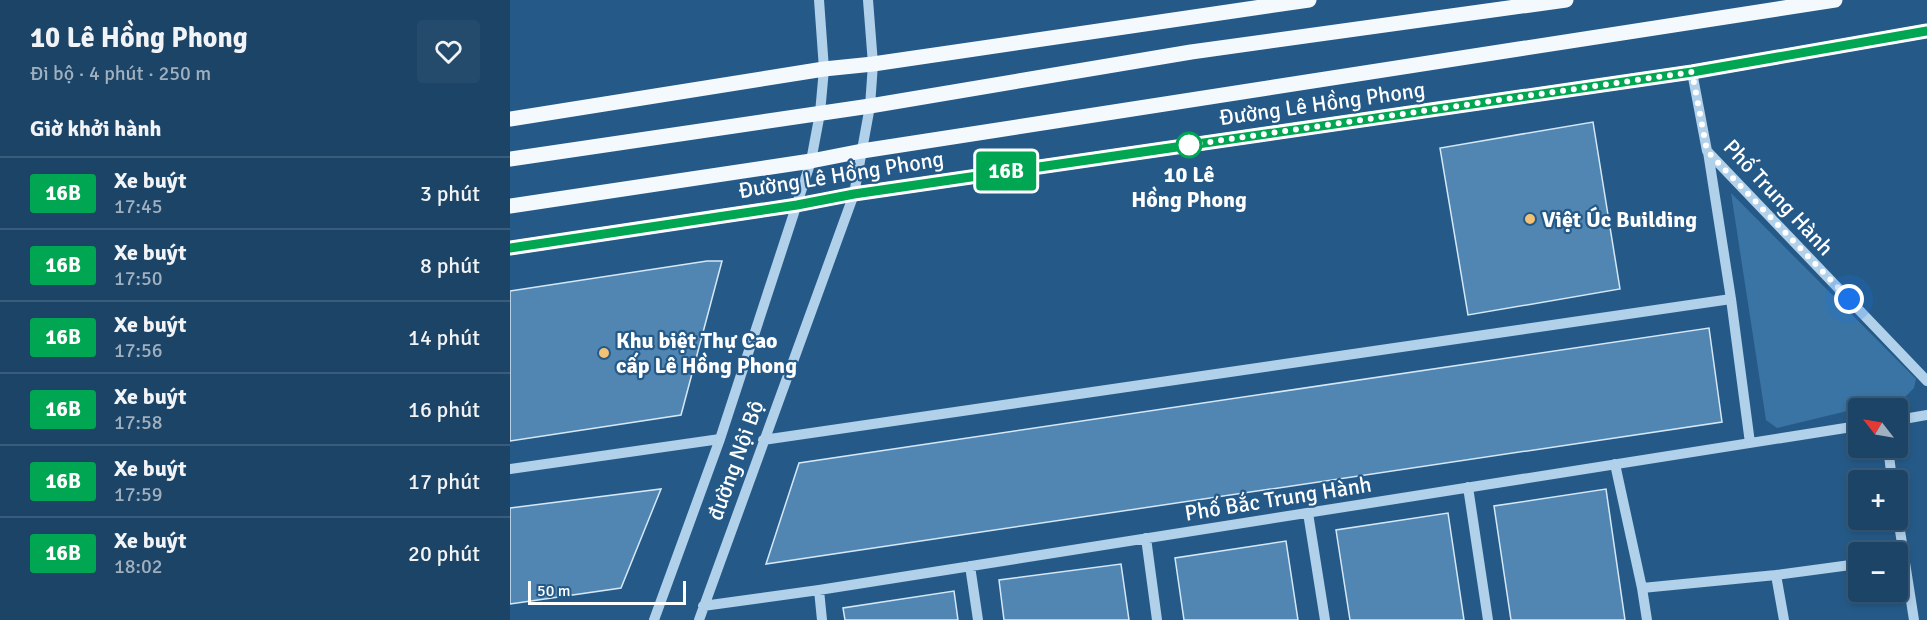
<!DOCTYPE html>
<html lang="vi">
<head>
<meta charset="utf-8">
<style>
	body { margin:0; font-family:Signika,sans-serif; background:#254b6c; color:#f1f3f6; height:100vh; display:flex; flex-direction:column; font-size:22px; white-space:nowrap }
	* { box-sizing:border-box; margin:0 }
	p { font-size:20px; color:#a0b0bf }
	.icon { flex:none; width:33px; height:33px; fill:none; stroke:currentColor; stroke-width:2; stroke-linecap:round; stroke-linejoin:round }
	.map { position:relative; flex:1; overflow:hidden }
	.panel { display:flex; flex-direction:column; background:#1c4466; width:510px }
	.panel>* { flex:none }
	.badge { padding:0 12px; border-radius:4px; font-size:21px; line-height:39px }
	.needle { width:39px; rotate:301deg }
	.controls { position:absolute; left:1338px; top:398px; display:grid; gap:12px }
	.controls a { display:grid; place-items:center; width:60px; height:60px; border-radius:6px; background:#1c4466; box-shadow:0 3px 9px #0003,0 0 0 2px #3a5c7a; font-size:30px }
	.scale { position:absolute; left:18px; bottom:15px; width:158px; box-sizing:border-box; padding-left:6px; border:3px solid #fff; border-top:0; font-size:16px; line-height:21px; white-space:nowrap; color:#fff; -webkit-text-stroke:4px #255a88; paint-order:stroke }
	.you { position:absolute; width:30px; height:30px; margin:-15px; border:4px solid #fff; border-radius:50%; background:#1a73e8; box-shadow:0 0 0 9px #1a73e833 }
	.map>.badge { position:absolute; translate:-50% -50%; box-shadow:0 0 0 3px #fff }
	h2 { padding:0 30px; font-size:22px; line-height:54px }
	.round { display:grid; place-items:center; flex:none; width:63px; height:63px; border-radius:6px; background:#254b6c }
	.headline { display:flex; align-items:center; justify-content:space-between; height:102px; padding:0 30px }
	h1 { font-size:28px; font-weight:700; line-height:45px }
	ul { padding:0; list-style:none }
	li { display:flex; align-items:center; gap:18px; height:72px; padding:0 30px; border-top:2px solid #3a5c7a }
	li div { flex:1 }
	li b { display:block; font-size:22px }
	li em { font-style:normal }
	li .badge { min-width:66px; font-weight:700; text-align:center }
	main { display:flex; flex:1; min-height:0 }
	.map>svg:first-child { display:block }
	.green { fill:#3974a5 }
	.building { fill:#5186b2; stroke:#d5e8f7; stroke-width:1.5 }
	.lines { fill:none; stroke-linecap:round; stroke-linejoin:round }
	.minor { stroke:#b1d0e9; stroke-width:10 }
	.major { stroke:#f4f9fe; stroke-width:15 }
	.line-casing { stroke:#fff; stroke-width:14 }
	.line { stroke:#00a651; stroke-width:9 }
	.walk { stroke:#fff; stroke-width:6; stroke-dasharray:0 10.8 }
	.stop-dot { fill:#fff; stroke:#00a651; stroke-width:3 }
	.poi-dot { fill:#f3c275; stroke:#255a88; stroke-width:2 }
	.labels { text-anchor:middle; stroke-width:4.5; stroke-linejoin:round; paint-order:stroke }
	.street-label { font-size:22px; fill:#fff; stroke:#255a88 }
	.stop-label { font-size:22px; font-weight:bold; fill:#fff; stroke:#255a88 }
	.poi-label { font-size:22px; font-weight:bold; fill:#fff; stroke:#255a88; text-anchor:start }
</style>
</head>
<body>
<main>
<section class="panel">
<div class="headline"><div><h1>10 Lê Hồng Phong</h1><p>Đi bộ · 4 phút · 250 m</p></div><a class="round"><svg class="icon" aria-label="heart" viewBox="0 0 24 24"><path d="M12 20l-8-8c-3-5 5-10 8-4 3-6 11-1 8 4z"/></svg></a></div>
<h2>Giờ khởi hành</h2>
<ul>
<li><span class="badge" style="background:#00a651;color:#fff">16B</span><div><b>Xe buýt</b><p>17:45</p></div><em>3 phút</em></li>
<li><span class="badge" style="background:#00a651;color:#fff">16B</span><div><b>Xe buýt</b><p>17:50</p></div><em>8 phút</em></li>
<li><span class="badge" style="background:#00a651;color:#fff">16B</span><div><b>Xe buýt</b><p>17:56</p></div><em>14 phút</em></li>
<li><span class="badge" style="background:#00a651;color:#fff">16B</span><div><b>Xe buýt</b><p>17:58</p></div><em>16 phút</em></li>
<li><span class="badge" style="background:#00a651;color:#fff">16B</span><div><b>Xe buýt</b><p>17:59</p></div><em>17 phút</em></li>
<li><span class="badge" style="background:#00a651;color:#fff">16B</span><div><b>Xe buýt</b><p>18:02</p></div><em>20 phút</em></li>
</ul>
</section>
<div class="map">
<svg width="1417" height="620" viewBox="0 0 1417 620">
	<rect width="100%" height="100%" fill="#255a88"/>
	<!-- green -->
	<path class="green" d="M1221 193 1406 379 1404 388 1395 397 1267 428 1256 420Z"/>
	<!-- building -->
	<path class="building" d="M1083 122 1110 289 958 315 930 148Z
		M197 261H212L171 415 0 441V291Z
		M1199 328 1212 422 256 564 289 463Z
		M151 489 111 588 0 604V508Z
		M1096 489 1115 620H1001L984 506Z
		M938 513 954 620H840L826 530Z
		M776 541 788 620H674L665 558Z
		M611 564 619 620H494L489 580Z
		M444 591 448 620H335L333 608Z"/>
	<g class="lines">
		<!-- minor -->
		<path class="minor" d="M1182 72 1197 151 1417 381
			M1198 152 1221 299 1240 443
			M1388 420 1417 415
			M253 440 1221 299
			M1378 447 1382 480
			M1105 464 1132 588 1137 620
			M0 469 210 439
			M958 487 978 620
			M798 513 815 620
			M1388 518 1404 620
			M636 538 647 620
			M460 566 468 620
			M1266 575 1274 620
			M1132 588 1266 575 1348 564
			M309 590 312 620
			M193 606 309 590 1348 426
			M144 620 210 439 301 161 310 113 314 69 309 0
			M189 620 344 194 360 106 363 64 358 0"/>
		<!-- major -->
		<path class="major" d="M0 119 314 69 363 64 799 0
			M0 159 360 106 681 52 1056 0
			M0 206 301 161 352 151 1325 0
			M0 248 287 205 344 194 1182 72 1417 31"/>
	</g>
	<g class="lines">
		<!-- line casing -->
		<g class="line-casing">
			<path id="line" d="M0 248 287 205 344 194 1182 72 1417 31"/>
		</g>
		<!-- line -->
		<use href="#line" class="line"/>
		<!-- walk -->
		<path class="walk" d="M679 145 1182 72 1197 151 1339 299"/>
	</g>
	<!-- markers -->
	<circle class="stop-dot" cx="679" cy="145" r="12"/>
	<g class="poi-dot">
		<circle cx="1020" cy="219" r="6"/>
		<circle cx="94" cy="353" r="6"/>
	</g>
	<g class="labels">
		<!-- street labels -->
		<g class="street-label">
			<text transform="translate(812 103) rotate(-8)" y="8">Đường Lê Hồng Phong</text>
			<text transform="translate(331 174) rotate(-9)" y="8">Đường Lê Hồng Phong</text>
			<text transform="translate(1269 197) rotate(47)" y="8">Phố Trung Hành</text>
			<text transform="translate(225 460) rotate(-70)" y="8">đường Nội Bộ</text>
			<text transform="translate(768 498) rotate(-9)" y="8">Phố Bắc Trung Hành</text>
		</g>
		<!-- stop labels -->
		<g class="stop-label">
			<text x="679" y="182">10 Lê<tspan x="679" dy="25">Hồng Phong</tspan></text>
		</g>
		<!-- poi labels -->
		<g class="poi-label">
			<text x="1032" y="227">Việt Úc Building</text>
			<text x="106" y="348">Khu biệt Thự Cao<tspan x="106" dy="25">cấp Lê Hồng Phong</tspan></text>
		</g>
	</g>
</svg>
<div class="controls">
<a><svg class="needle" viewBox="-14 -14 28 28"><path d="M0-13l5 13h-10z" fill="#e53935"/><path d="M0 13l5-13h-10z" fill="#a0b0bf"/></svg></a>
<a>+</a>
<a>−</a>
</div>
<div class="scale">50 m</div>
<div class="you" style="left:1339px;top:299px"></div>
<b class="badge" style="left:496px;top:171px;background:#00a651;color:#fff">16B</b>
</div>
</main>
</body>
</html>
